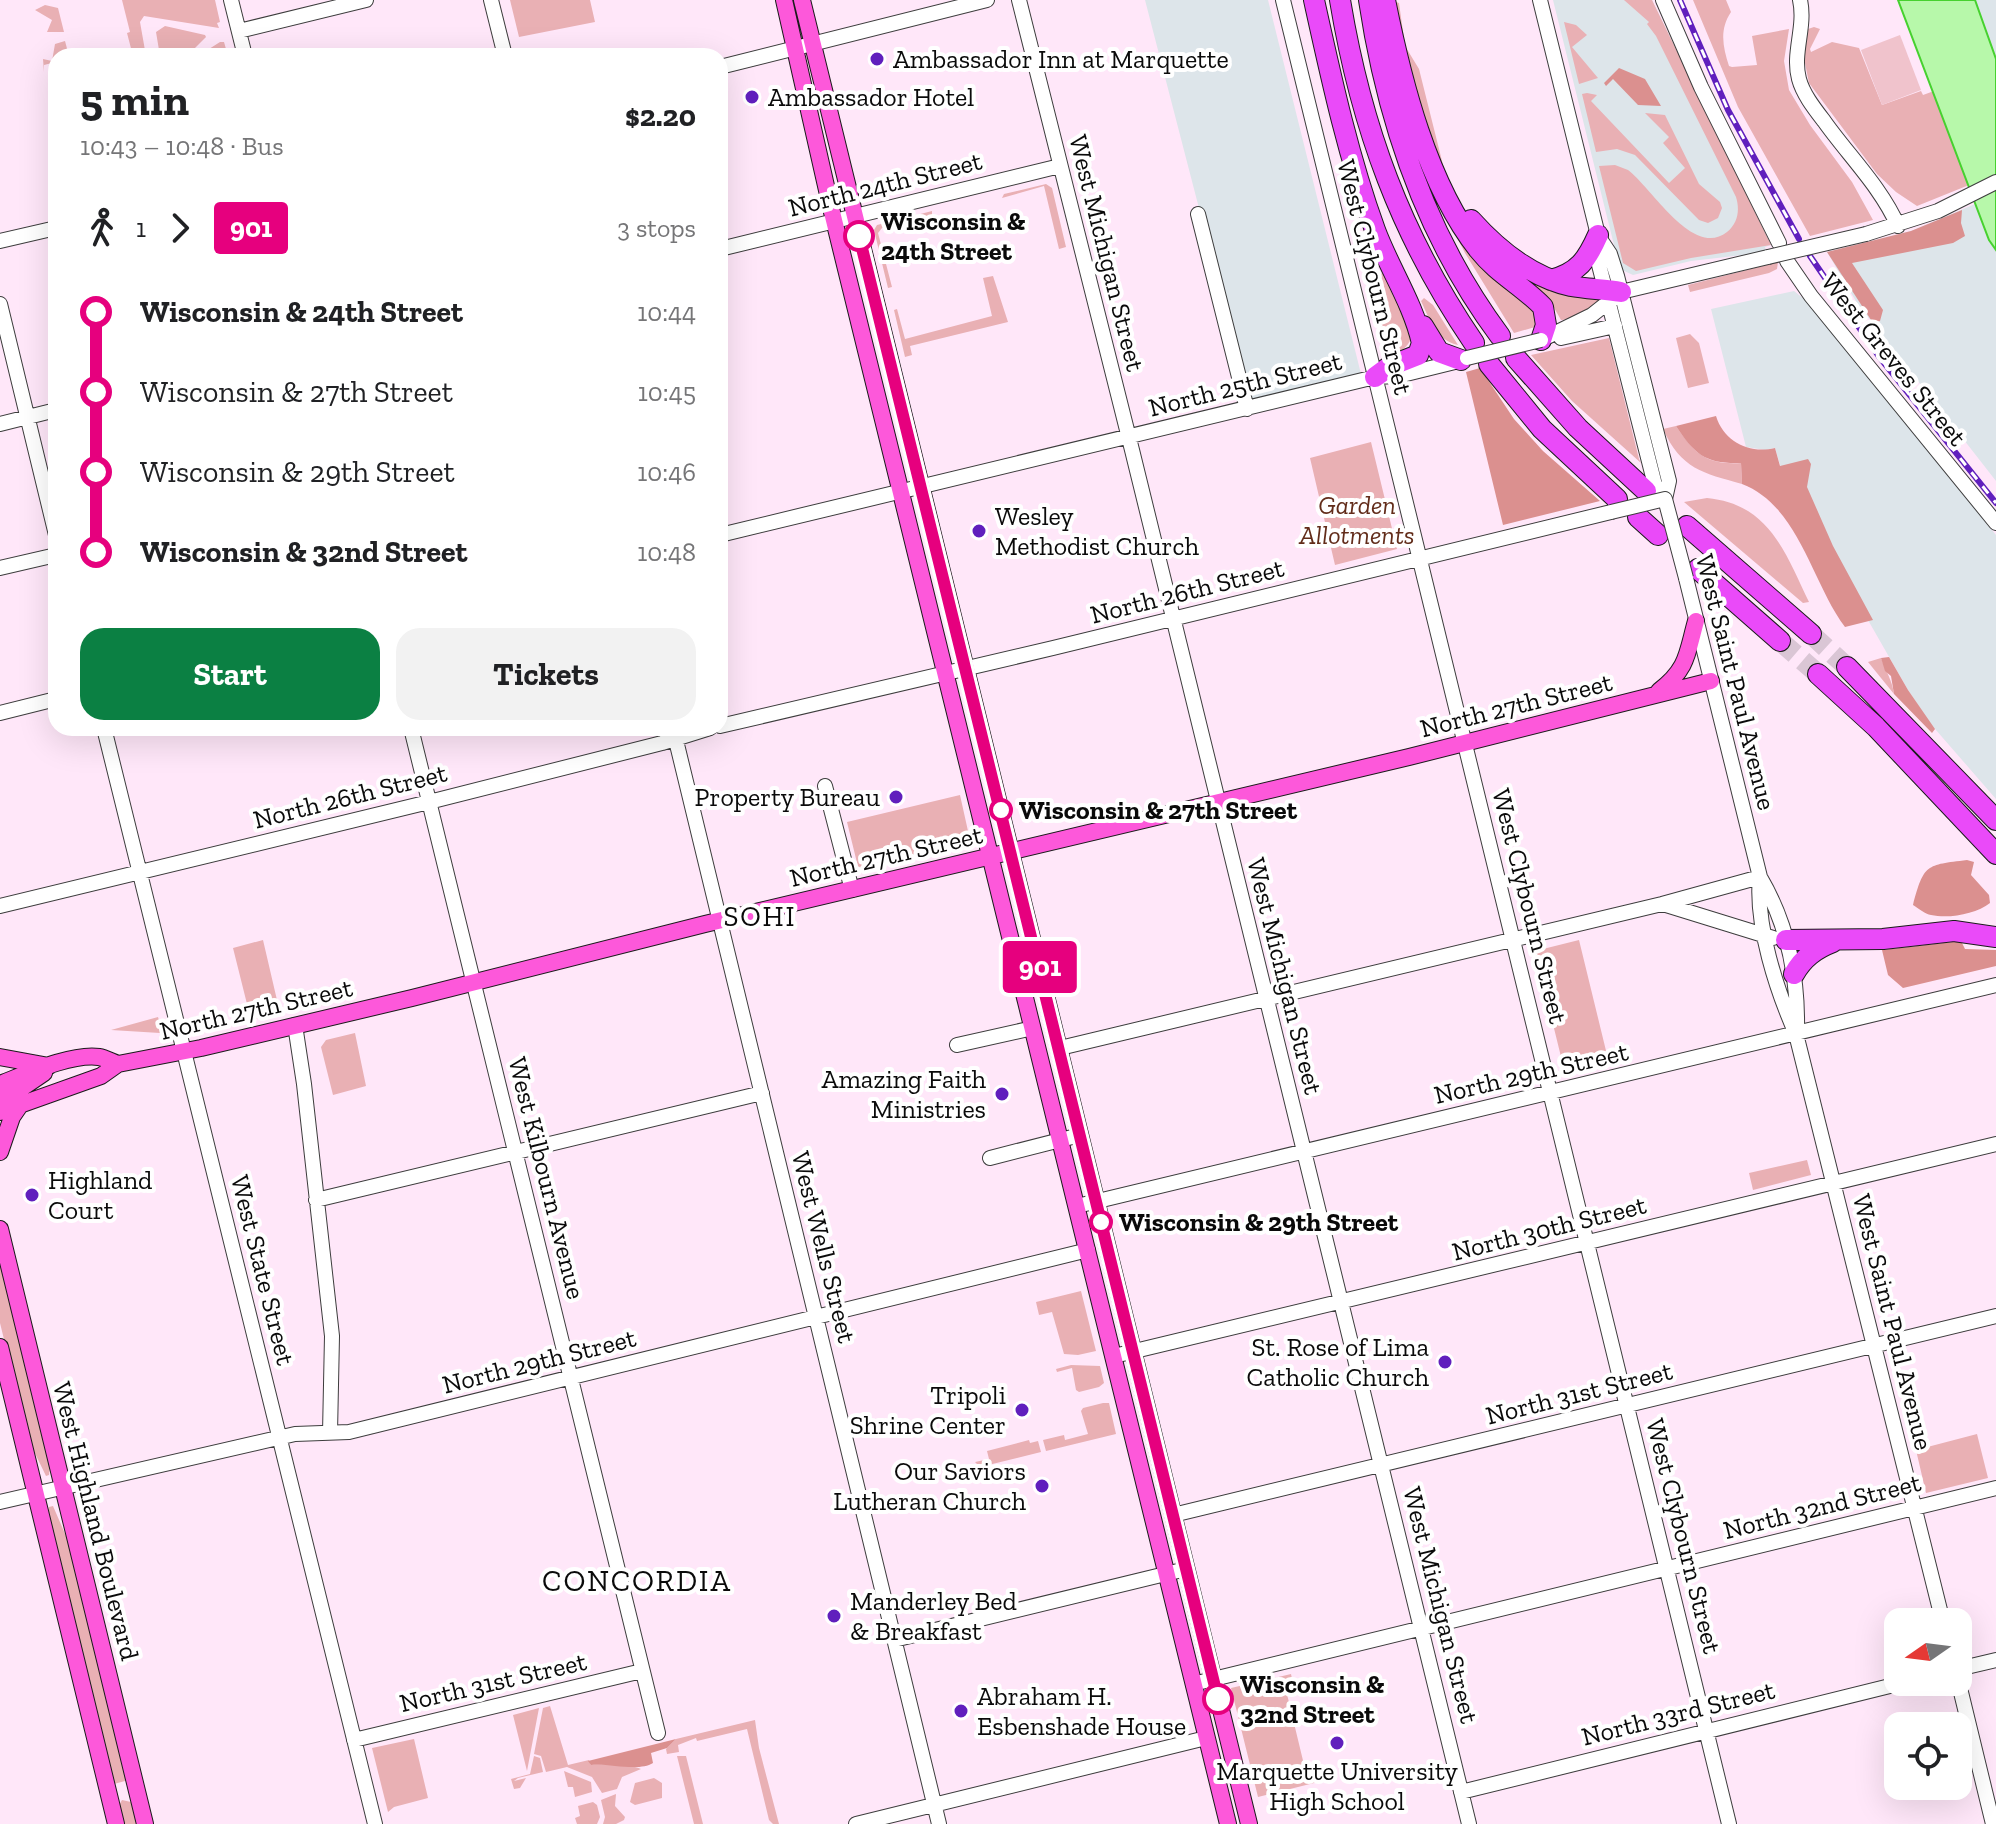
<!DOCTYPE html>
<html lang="en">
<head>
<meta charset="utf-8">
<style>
	body { margin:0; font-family:"Zilla Slab",serif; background:#f2f2f2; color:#202124; height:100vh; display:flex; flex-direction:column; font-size:30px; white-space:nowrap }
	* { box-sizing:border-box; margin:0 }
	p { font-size:26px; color:#757577 }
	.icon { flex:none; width:44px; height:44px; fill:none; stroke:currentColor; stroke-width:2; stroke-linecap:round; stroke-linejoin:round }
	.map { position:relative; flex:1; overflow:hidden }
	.details { position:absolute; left:48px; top:48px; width:680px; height:688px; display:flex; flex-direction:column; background:#fff; border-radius:24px; box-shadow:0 8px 32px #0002 }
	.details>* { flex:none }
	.badge { padding:0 16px; border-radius:6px; font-size:28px; line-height:52px }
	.needle { width:52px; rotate:256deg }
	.fabs { position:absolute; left:1884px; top:1608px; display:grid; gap:16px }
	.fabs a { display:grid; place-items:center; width:88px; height:88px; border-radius:16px; background:#fff; box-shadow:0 8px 32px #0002; font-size:40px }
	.map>.badge { position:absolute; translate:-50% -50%; box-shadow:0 0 0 4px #fff }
	.legs { display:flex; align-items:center; gap:12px; height:88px; padding:0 32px; font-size:26px }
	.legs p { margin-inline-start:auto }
	.summary { display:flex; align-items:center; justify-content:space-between; height:136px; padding:0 32px }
	h1 { font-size:44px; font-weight:800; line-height:60px }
	.button { display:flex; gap:16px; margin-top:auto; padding:16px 32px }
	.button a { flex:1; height:92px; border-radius:24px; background:#0b8043; color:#fff; font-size:32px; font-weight:800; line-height:92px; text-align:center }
	.button a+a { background:#f2f2f2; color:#202124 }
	ul { padding:0 32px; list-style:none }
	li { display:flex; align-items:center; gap:28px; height:80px; font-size:30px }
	li i { display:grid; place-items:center; width:12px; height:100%; margin:0 10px; background:currentColor }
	li i::after { content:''; width:20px; height:20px; margin:-10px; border:6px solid; border-radius:50%; background:#fff }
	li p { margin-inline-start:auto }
	li:first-child i { background:linear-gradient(#0000 50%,currentColor 0) }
	li:last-child i { background:linear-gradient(currentColor 50%,#0000 0) }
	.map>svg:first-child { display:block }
	.industrial { fill:#dde5ea }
	.green { fill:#e9b0b4 }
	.forest { fill:#db908f }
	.pitch { fill:#f0c3cc }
	.water { fill:#b7f8aa; stroke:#46d12f; stroke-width:2 }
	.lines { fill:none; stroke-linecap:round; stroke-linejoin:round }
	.highway-tunnel { stroke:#dac6d5; stroke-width:20; stroke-dasharray:20 10; stroke-linecap:butt }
	.minor-casing { stroke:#3d3d3d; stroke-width:16 }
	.major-casing { stroke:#1b1b1b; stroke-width:18 }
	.highway-casing { stroke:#1b1b1b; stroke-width:22 }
	.minor { stroke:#fff; stroke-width:14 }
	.major { stroke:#fd58da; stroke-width:16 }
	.highway { stroke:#ea4af9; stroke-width:20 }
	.rail-casing { stroke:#601fbd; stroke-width:6 }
	.rail { stroke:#fff; stroke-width:3; stroke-dasharray:9; stroke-linecap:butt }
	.minor-bridge-casing { stroke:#3d3d3d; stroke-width:16; stroke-linecap:butt }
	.minor-bridge { stroke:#fff; stroke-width:14 }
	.line-1-casing { stroke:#fff; stroke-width:18 }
	.line-1 { stroke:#e6007e; stroke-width:12 }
	.poi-dot { fill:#601fbd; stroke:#fff; stroke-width:3 }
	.stop-1-dot { fill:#fff; stroke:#e6007e; stroke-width:4 }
	.labels { text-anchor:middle; stroke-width:8; stroke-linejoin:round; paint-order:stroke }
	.poi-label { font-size:26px; fill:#0a0a0a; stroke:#fff; text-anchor:start }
	.street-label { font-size:26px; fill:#0a0a0a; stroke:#fff }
	.stop-label { font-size:26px; font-weight:bold; fill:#0a0a0a; stroke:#fff; text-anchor:start }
	.park-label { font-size:26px; font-style:italic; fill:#622c1a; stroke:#fff }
	.neighbourhood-label { font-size:28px; letter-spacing:2px; fill:#0a0a0a; stroke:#fff }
	.quarter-label { font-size:30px; letter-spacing:2px; fill:#0a0a0a; stroke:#fff }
</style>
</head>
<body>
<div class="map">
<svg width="1996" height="1824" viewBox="0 0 1996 1824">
	<rect width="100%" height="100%" fill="#ffe7f9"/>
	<!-- industrial -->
	<path class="industrial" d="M1145 0H1268L1361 374 1249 401Z
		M1553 0H1652L1771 245 1765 247 1766 250 1743 255 1691 261 1633 275 1622 270 1614 245Z
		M1975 0H1996V59Z
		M1975 204 1989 242 1996 250V481L1857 303 1827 252 1911 231Z
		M1794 291 1804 299 1996 535V799L1929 722 1908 690 1781 468 1775 448 1765 450 1746 447 1711 309Z"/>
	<!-- green -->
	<path class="green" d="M122 0H215L220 22 217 23 219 28 144 16 140 22 146 56H133L127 33 130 32Z
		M510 0H590L595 22 519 37Z
		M1390 0 1399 3 1405 46 1419 69 1445 173 1430 144Z
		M1624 0H1652L1771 245 1691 258 1636 271 1623 263 1599 166 1615 165 1628 170C1652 188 1693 259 1727 232 1738 223 1740 210 1736 197L1656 36 1647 24 1649 22Z
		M1693 0H1726L1731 12C1719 30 1723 47 1729 66L1732 67 1757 65 1752 36 1789 29 1784 61 1789 90 1810 125 1852 182 1873 220 1810 236 1738 107Z
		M45 5 58 8 64 32H47L52 20 35 10Z
		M1564 22 1576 25 1587 35 1572 47 1598 78 1579 84Z
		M165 26 205 35 206 37 187 56H160L156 32Z
		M1814 27 1820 29 1810 49 1811 52 1832 42 1859 48 1882 105 1921 91 1923 95 1934 91 1969 185 1917 206 1896 192 1877 174 1809 83 1804 58 1808 29Z
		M65 41 69 56H56V62L44 65V72L43 59 52 61 55 44Z
		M220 42H224L228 56H198Z
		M1587 93 1597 95 1591 101 1669 183 1685 168 1663 143 1669 137 1645 113 1665 115 1699 184 1720 202 1722 208 1718 218 1708 223 1699 220 1635 155 1617 149 1596 152 1582 94Z
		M1046 184 1052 188 1066 247 1059 249 1044 186 1002 198 1004 194Z
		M932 211V230L921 232 920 229 907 223 905 218Z
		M1444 212 1514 292 1537 315 1535 327 1514 333 1465 253Z
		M893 221 894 225 882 228 878 233 892 287 888 288 874 230 877 225Z
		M1500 257 1598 296 1599 302 1571 319 1561 320 1549 299Z
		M1778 262 1777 269 1769 273 1690 292 1688 285Z
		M1384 273 1412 336C1408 348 1401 352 1389 353L1386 341 1382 342 1366 277Z
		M993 276 1008 322 910 346 912 355 905 357 894 310 897 309 905 339 992 316 983 278Z
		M1424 298 1433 305 1458 345C1436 340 1430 320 1421 301Z
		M1690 334 1699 343 1709 383 1688 388 1676 338Z
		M1609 338 1639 459 1641 463 1572 401 1531 355Z
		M1676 426C1695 454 1706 465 1741 463L1742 484C1703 473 1681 469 1663 429Z
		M1371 442 1397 549 1335 565 1310 458Z
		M1707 498C1769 504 1785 552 1809 602L1803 603 1684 502Z
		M1881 658C1886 671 1892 680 1894 694L1868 662Z
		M960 795 970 840 966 844 859 871 847 822Z
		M263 940 280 1013 251 1020 233 948Z
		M1579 940 1609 1063 1565 1073 1535 951Z
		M158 1017 162 1031 160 1033 111 1030Z
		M355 1033 366 1086 333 1095 321 1047 326 1040Z
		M1807 1160 1811 1175 1753 1190 1749 1173Z
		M0 1264 50 1465 49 1475 46 1476 29 1441 0 1323Z
		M1081 1291 1096 1351 1078 1355 1064 1354 1052 1312 1039 1315 1036 1302Z
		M1071 1365 1100 1366 1104 1383 1099 1387 1079 1392 1076 1390 1072 1368 1057 1372 1056 1369Z
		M1103 1403H1109L1116 1434 1046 1451 1043 1440 1064 1435 1065 1440 1088 1434 1081 1411 1083 1408Z
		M1977 1434 1988 1478 1926 1493 1916 1450Z
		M1029 1440 1030 1443 1038 1441 1041 1452 980 1467 975 1462 989 1459 987 1451Z
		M53 1506 69 1543 125 1775V1781L114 1784 47 1514 49 1507Z
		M1291 1674 1294 1688 1286 1690 1306 1773 1315 1772 1318 1782 1258 1797 1231 1688Z
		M550 1706 568 1765 589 1760 591 1765C604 1764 630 1764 641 1769L622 1777 617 1789 602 1793 592 1777 567 1767 546 1772 541 1756 534 1754 543 1708Z
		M539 1708 527 1771 513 1715Z
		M755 1720 759 1748 779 1824H773L769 1820 747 1729 697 1741 696 1738 678 1745 679 1752 667 1754 666 1749 676 1739Z
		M414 1739 428 1798 394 1807 388 1812 372 1748Z
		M534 1756 540 1758 543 1772 518 1778 514 1781 526 1778 520 1788 514 1789 511 1779 530 1774Z
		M677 1756H686L703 1824H694Z
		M564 1771 591 1782 592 1792 575 1797 573 1787H568Z
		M654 1778 662 1783V1798L635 1805 630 1802 635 1783Z
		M616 1794 615 1806 625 1817 624 1820 616 1824H603L605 1817 601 1800Z
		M122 1800 131 1802 138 1824H122L118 1807Z
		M593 1802 597 1805 600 1817 597 1824H577L575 1818 580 1816 578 1806Z"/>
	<!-- forest -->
	<path class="forest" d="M1619 68 1645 79 1661 106 1638 105 1613 79 1606 86 1604 83Z
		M1962 210 1961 223 1965 236 1953 243 1852 263 1883 310 1880 321 1873 323 1827 252 1911 231Z
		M1480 368 1514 419 1543 451 1600 501 1503 525 1466 372Z
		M1716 416C1724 442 1749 454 1775 448L1780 466 1808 459 1811 464 1807 487 1833 546 1873 620 1845 627C1811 581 1799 506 1742 484L1741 463C1706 464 1695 455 1676 426Z
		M1889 657 1908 690 1935 729 1932 733 1894 694 1891 676 1885 671 1881 658Z
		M1967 860 1974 862 1971 875 1989 895 1990 903C1976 914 1949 919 1931 915 1925 914 1918 908 1913 905 1924 864 1926 865 1967 860Z
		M1961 941 1965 949 1996 950V966L1903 988 1888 975 1882 950Z
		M676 1739 667 1748 651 1753 653 1763C639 1772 609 1763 591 1765L588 1761Z"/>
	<!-- pitch -->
	<path class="pitch" d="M1900 35 1921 90 1882 105 1861 50Z"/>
	<!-- water -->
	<path class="water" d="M1898 0H1975L1996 59V250L1989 240Z"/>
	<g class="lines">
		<!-- highway-tunnel -->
		<path class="highway-tunnel" d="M1811 634 1847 667
			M1780 641 1818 674"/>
		<!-- minor casing -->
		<g class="minor-casing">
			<path id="minor" d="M231 0 245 56
				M491 0 505 56
				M1019 0 1132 450 1469 1824
				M1283 0 1729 1824
				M1540 0 1598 235 1597 257 1655 485 1665 499
				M1663 0 1701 87 1779 243
				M1800 0C1806 27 1792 53 1799 79 1803 94 1814 108 1824 121 1848 155 1881 187 1898 226
				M239 31 366 0
				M720 67 987 0
				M1198 214 1247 409
				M1866 234 1938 211 1996 182
				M1598 236 1610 254 1617 276 1669 481 1665 499
				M0 241 56 228
				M720 249 1060 166
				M1787 261 1811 296 1996 523
				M0 304 56 535
				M1561 338 1615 326
				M1541 340 1592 315 1621 292 1768 257
				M0 424 56 410
				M720 535 1375 377 1398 376 1463 360
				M0 568 56 555
				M1686 578 1760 877C1787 923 1798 976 1797 1029
				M0 713 56 699
				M720 726 1053 648 1611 512
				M104 728 375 1824
				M411 728 658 1733
				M673 728 939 1824
				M825 786 852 890
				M1760 877C1755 925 1777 991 1796 1034L1943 1622
				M1663 904 1773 938
				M0 906 429 802 662 743 710 728
				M295 1025 304 1084 332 1336 330 1433
				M957 1045 1033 1028
				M1060 1048 1662 904 1760 877
				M990 1158 1080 1135
				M316 1200 762 1093
				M1077 1206 1996 985
				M1114 1356 1996 1144
				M0 1502 295 1434 349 1432 1088 1250
				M1173 1515 1996 1316
				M894 1640 1186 1569
				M1958 1669 1996 1660
				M1958 1680 1993 1824
				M1193 1684 1996 1488
				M354 1740 642 1671
				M1461 1792 1906 1682
				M856 1824 1206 1738"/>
		</g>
		<!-- major casing -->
		<g class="major-casing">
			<path id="major" d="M784 0 831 208 1228 1824
				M802 0 1249 1824
				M1659 691C1688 669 1687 653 1696 621
				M0 1057 49 1066
				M0 1084C26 1074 72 1053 99 1057 105 1058 112 1062 118 1064
				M0 1098 19 1090 44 1073
				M0 1112 101 1076 118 1064 201 1048 412 998 705 924 1409 757 1711 681
				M0 1152 12 1117 21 1104
				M0 1229 145 1824
				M0 1347 116 1824"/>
		</g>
		<!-- highway casing -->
		<g class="highway-casing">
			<path id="highway" d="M1314 0C1331 77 1348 156 1375 230 1389 268 1413 303 1422 343L1418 355 1390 366 1375 377
				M1340 0C1361 127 1401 236 1474 343
				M1369 0C1387 120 1427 238 1500 336
				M1385 0C1401 80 1427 185 1479 250 1497 273 1523 286 1543 307L1546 325 1541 340
				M1471 220C1497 249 1531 277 1571 286 1587 289 1604 289 1621 292
				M1551 280C1578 273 1587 260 1598 235
				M1423 326 1439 352 1461 360
				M1516 358 1578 428 1646 491
				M1489 364 1542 429 1617 499
				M1638 517 1658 535
				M1687 526 1811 634
				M1698 569 1780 641
				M1847 667 1996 820
				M1818 674 1876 727 1996 854
				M1786 940 1883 939 1954 931 1996 937
				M1794 974C1803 958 1815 949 1833 942"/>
		</g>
		<!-- minor -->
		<use href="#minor" class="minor"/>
		<!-- major -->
		<use href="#major" class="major"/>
		<!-- highway -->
		<use href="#highway" class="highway"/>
		<!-- rail casing -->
		<g class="rail-casing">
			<path id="rail" d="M1680 0 1728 110 1799 239
				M1810 256 1880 358 1996 503"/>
		</g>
		<!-- rail -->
		<use href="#rail" class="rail"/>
		<!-- minor-bridge casing -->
		<g class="minor-bridge-casing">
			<path id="minor-bridge" d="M1768 257 1866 234
				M1467 358 1541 340
				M1611 512 1665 499 1686 578"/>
		</g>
		<!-- minor-bridge -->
		<use href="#minor-bridge" class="minor-bridge"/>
	</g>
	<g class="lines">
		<!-- line-1 casing -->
		<g class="line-1-casing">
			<path id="line-1" d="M859 236 1218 1699"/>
		</g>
		<!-- line-1 -->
		<use href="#line-1" class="line-1"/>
	</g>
	<!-- markers -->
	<g class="poi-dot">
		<circle cx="877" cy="59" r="8"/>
		<circle cx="752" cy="97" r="8"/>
		<circle cx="979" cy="531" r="8"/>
		<circle cx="896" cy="797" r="8"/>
		<circle cx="1002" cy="1094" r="8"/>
		<circle cx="32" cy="1195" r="8"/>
		<circle cx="1445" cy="1362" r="8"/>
		<circle cx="1022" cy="1410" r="8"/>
		<circle cx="1042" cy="1486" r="8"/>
		<circle cx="834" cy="1616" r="8"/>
		<circle cx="961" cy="1711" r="8"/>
		<circle cx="1337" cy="1743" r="8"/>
	</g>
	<g class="stop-1-dot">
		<circle cx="859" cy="236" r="14"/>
		<circle cx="1001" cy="810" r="10"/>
		<circle cx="1101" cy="1222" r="10"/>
		<circle cx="1218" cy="1699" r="14"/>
	</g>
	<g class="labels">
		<!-- poi labels -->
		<g class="poi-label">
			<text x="893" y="68">Ambassador Inn at Marquette</text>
			<text x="768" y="106">Ambassador Hotel</text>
			<text x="995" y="525">Wesley<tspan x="995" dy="30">Methodist Church</tspan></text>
			<text x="880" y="806" text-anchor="end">Property Bureau</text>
			<text x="986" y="1088" text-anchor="end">Amazing Faith<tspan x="986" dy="30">Ministries</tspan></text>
			<text x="48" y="1189">Highland<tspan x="48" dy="30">Court</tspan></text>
			<text x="1429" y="1356" text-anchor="end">St. Rose of Lima<tspan x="1429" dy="30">Catholic Church</tspan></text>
			<text x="1006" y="1404" text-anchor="end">Tripoli<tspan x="1006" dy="30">Shrine Center</tspan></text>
			<text x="1026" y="1480" text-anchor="end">Our Saviors<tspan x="1026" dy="30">Lutheran Church</tspan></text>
			<text x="850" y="1610">Manderley Bed<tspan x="850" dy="30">&amp; Breakfast</tspan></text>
			<text x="977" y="1705">Abraham H.<tspan x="977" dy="30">Esbenshade House</tspan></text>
			<text x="1337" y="1780" text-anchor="middle">Marquette University<tspan x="1337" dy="30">High School</tspan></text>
		</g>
		<!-- street labels -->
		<g class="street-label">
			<text transform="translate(885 184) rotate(-14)" y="9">North 24th Street</text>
			<text transform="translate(1107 253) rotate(76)" y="9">West Michigan Street</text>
			<text transform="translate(1375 277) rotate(76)" y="9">West Clybourn Street</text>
			<text transform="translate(1894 359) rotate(51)" y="9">West Greves Street</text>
			<text transform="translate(1245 384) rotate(-14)" y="9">North 25th Street</text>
			<text transform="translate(1187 591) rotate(-14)" y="9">North 26th Street</text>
			<text transform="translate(1736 682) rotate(76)" y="9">West Saint Paul Avenue</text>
			<text transform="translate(1516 705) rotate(-14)" y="9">North 27th Street</text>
			<text transform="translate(350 796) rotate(-14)" y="9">North 26th Street</text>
			<text transform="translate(886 856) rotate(-13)" y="9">North 27th Street</text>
			<text transform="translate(1530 906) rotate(76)" y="9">West Clybourn Street</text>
			<text transform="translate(1285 976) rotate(76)" y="9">West Michigan Street</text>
			<text transform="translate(256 1009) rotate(-13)" y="9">North 27th Street</text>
			<text transform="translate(1531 1073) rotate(-13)" y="9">North 29th Street</text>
			<text transform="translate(547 1178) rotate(76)" y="9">West Kilbourn Avenue</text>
			<text transform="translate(1549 1228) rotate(-14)" y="9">North 30th Street</text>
			<text transform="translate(824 1247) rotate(76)" y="9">West Wells Street</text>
			<text transform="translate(263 1270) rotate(76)" y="9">West State Street</text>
			<text transform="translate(1893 1322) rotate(76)" y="9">West Saint Paul Avenue</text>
			<text transform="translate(539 1361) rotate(-14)" y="9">North 29th Street</text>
			<text transform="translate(1579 1393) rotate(-14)" y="9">North 31st Street</text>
			<text transform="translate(1822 1506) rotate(-14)" y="9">North 32nd Street</text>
			<text transform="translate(96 1521) rotate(76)" y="9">West Highland Boulevard</text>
			<text transform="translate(1684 1536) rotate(76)" y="9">West Clybourn Street</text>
			<text transform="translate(1441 1605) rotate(76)" y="9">West Michigan Street</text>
			<text transform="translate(493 1682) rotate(-13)" y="9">North 31st Street</text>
			<text transform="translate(1678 1713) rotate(-14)" y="9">North 33rd Street</text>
		</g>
		<!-- stop labels -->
		<g class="stop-label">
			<text x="881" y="230">Wisconsin &amp;<tspan x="881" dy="30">24th Street</tspan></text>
			<text x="1019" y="819">Wisconsin &amp; 27th Street</text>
			<text x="1119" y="1231">Wisconsin &amp; 29th Street</text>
			<text x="1240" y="1693">Wisconsin &amp;<tspan x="1240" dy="30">32nd Street</tspan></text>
		</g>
		<!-- park labels -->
		<g class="park-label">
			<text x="1357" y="514">Garden<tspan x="1357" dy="30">Allotments</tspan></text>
		</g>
		<!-- neighbourhood labels -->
		<g class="neighbourhood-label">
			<text x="760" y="926">SOHI</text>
		</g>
		<!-- quarter labels -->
		<g class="quarter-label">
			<text x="637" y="1591">CONCORDIA</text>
		</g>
	</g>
</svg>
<div class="fabs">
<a><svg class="needle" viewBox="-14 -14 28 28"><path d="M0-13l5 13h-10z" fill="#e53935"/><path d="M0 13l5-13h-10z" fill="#757577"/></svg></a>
<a><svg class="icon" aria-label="locate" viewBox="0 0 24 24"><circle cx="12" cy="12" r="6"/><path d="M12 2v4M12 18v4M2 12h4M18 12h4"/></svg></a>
</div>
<b class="badge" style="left:1040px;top:967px;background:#e6007e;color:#fff">901</b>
<section class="details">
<div class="summary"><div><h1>5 min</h1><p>10:43 – 10:48 · Bus</p></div><b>$2.20</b></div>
<div class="legs"><svg class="icon" aria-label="walk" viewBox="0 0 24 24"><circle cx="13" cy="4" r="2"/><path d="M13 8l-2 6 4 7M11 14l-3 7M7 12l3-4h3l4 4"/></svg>1<svg class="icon" aria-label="forward" viewBox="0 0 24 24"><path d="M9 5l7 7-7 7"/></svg><b class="badge" style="background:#e6007e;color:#fff">901</b><p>3 stops</p></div>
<ul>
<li><i style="color:#e6007e"></i><b>Wisconsin &amp; 24th Street</b><p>10:44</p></li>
<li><i style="color:#e6007e"></i><span>Wisconsin &amp; 27th Street</span><p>10:45</p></li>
<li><i style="color:#e6007e"></i><span>Wisconsin &amp; 29th Street</span><p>10:46</p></li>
<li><i style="color:#e6007e"></i><b>Wisconsin &amp; 32nd Street</b><p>10:48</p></li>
</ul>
<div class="button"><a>Start</a><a>Tickets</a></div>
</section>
</div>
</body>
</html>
